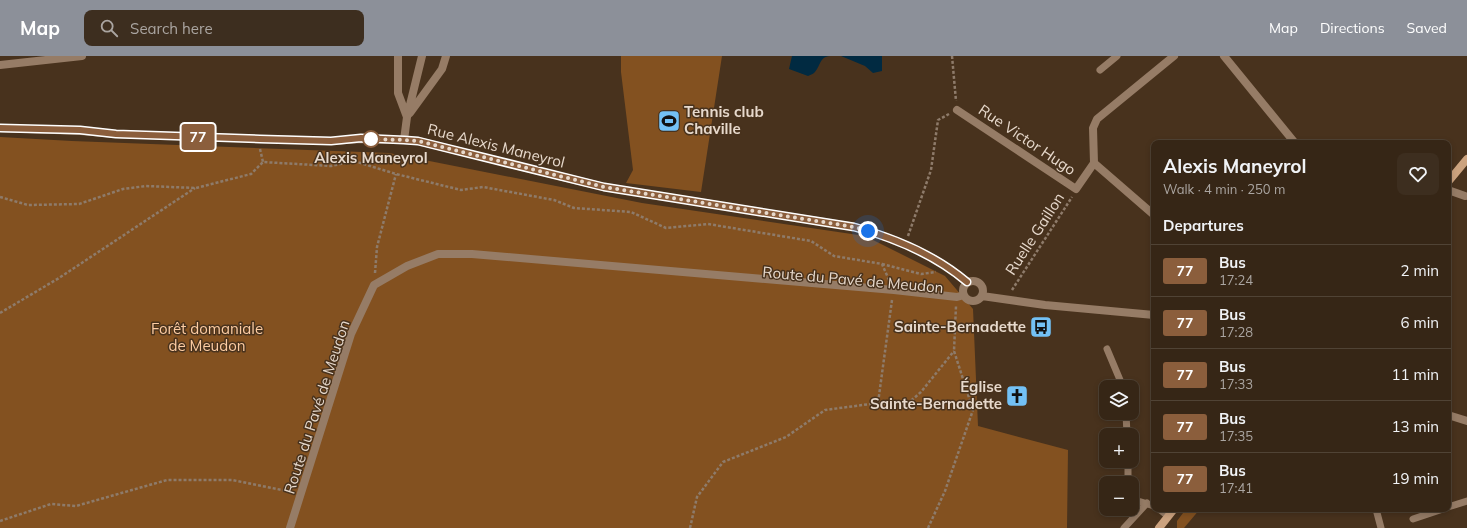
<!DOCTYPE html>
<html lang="en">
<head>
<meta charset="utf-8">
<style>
	body { margin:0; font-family:Mulish,sans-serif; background:#3d2e1f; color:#f1f3f6; height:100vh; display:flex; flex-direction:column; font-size:15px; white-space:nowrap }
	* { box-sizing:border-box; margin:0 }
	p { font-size:13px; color:#aaa5a1 }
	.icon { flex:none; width:22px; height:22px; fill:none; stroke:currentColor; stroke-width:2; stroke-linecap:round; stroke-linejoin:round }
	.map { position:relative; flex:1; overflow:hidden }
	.drawer { position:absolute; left:1151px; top:84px; width:300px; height:372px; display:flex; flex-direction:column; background:#362616; border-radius:8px; box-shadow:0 2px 6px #0003,0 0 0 1px #504335 }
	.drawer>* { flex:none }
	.badge { padding:0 8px; border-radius:3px; font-size:14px; line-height:26px }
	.controls { position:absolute; left:1099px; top:324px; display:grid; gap:8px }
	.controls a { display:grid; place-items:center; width:40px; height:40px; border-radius:8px; background:#362616; box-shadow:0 2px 6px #0003,0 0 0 1px #504335; font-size:20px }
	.you { position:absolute; width:20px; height:20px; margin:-10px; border:3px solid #fff; border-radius:50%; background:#1a73e8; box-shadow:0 0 0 6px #1a73e833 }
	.map>.badge { position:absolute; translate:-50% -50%; box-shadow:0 0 0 2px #fff }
	h2 { padding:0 12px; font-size:15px; line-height:36px }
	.round { display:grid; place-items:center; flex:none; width:42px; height:42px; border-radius:8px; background:#3d2e1f }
	.headline { display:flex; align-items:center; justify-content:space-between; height:68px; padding:0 12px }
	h1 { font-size:19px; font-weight:700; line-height:30px }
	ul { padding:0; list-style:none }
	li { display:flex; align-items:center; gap:12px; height:52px; padding:0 12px; border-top:1px solid #504335 }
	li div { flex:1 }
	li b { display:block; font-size:15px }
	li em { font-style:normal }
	li .badge { min-width:44px; font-weight:700; text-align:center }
	header { display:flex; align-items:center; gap:24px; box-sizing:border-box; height:56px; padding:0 20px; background:#8c9099; color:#fff }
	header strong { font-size:19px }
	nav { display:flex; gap:22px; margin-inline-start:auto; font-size:14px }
	.search { width:280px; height:36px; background:#3d2e1f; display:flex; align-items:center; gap:10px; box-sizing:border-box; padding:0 14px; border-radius:8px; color:#aaa5a1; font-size:15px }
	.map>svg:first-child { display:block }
	.green { fill:#835120 }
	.water { fill:#012a41 }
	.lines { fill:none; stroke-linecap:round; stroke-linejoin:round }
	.path { stroke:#8e7b6a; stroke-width:2.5; stroke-dasharray:3 2; stroke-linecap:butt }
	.service { stroke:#967c66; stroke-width:7 }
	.pedestrian { stroke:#967c66; stroke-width:8 }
	.minor { stroke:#967c66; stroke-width:8 }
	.tertiary { stroke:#967c66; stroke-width:8 }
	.secondary { stroke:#cca37f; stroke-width:8 }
	.line-casing { stroke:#fff; stroke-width:9 }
	.line { stroke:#8b5e3c; stroke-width:6 }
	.walk { stroke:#e7d9cc; stroke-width:4; stroke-dasharray:0 7.2 }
	.stop-dot { fill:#fff; stroke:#8b5e3c; stroke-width:2 }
	.labels { text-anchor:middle; stroke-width:3; stroke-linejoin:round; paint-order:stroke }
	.poi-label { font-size:15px; font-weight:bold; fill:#e7d9cc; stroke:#48321d; text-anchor:end }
	.street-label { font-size:15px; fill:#e7d9cc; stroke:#48321d }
	.stop-label { font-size:15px; font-weight:bold; fill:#e7d9cc; stroke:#48321d }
	.park-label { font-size:15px; fill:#fdcca2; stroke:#48321d }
</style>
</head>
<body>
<header>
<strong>Map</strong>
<div class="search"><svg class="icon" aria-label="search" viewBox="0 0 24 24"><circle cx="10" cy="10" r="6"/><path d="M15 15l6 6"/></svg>Search here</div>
<nav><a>Map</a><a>Directions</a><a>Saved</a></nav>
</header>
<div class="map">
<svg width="1467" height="472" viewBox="0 0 1467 472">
	<rect width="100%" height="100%" fill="#48321d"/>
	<!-- green -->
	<path class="green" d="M621 0H722L701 136 626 127 633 114 621 16Z
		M0 81 72 85 389 97 642 147 865 180 945 220 973 253 978 370 1068 394 1067 472H0Z
		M1186 453H1200L1184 472H1177V465Z"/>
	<!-- water -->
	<path class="water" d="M792 0H830C819 1 821 10 814 17 813 18 810 19 808 20L789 13Z
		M841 0H882V15L873 17 865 10Z"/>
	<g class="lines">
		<!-- path -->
		<path class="path" d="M952 0 956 45
			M260 93 263 106
			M0 141 28 149 79 148 123 133 146 130 196 132 251 118 263 106 331 110 354 105 396 118 461 134 483 131 554 144 574 152 631 156 666 172 708 168 811 185 834 200 882 208 889 224
			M908 180 931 114 938 64 949 58
			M882 208 921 218 936 216
			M375 217 377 191 396 118
			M1012 234 1072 141
			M0 257 59 222 195 132
			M878 347 906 349 921 336 954 295
			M0 465 51 448 76 450 167 424H232L292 436
			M690 472 697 441 723 406 786 381 825 354 878 347 892 244
			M928 472 945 435 973 354 954 295 956 250"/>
		<!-- service -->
		<path class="service" d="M1100 14 1117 0
			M1107 293 1123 331
			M1126 357 1127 379
			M1128 405V427
			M1132 441 1138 445 1154 450
			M1448 451 1467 445
			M1159 453 1168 460
			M1376 453 1381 472
			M1413 463 1443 453
			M1124 472 1147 447"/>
		<!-- pedestrian -->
		<path class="pedestrian" d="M1448 134 1465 140"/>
		<!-- minor -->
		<path class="minor" d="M398 0V37L407 61
			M1224 0 1295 87
			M0 9 82 0
			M957 54 1076 133 1094 107
			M410 57 442 13 446 0
			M0 72 81 75 116 78 260 83 331 85 361 83 404 84 418 85 604 131 855 171C895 182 935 199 967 226
			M404 84 407 61 422 0
			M1094 107 1093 72 1097 63 1174 0
			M1094 107 1154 159
			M963 235a10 10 0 1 1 20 0a10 10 0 1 1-20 0Z
			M982 240 1045 249 1154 259
			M290 472 351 278 374 229 407 210 438 198H472L894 234 957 241 964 239"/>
		<!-- tertiary -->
		<path class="tertiary" d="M1448 359 1467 365"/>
		<!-- secondary -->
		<path class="secondary" d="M1448 126 1467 103
			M1159 472 1174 453"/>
	</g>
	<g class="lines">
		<!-- line casing -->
		<g class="line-casing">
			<path id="line" d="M0 72 80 74 116 78 260 83 331 85 361 82 404 84 418 85 604 131 854 171C895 182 935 199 967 226"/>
		</g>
		<!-- line -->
		<use href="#line" class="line"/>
		<!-- walk -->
		<path class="walk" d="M371 83 404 84 418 85 604 131 854 171 868 175"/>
	</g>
	<!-- icons -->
	<defs>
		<g id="stadium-square" transform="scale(1.15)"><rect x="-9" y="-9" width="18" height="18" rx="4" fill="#73c1f5" stroke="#48321d"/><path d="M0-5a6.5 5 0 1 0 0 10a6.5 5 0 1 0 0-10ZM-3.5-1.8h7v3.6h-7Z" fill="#111"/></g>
		<g id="bus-square" transform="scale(1.15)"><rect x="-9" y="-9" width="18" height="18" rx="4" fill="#73c1f5" stroke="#48321d"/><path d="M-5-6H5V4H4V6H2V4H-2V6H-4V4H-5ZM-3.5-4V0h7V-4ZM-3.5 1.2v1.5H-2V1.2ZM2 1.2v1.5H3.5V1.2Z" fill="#111"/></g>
		<g id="church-square" transform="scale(1.15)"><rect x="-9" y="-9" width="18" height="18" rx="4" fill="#73c1f5" stroke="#48321d"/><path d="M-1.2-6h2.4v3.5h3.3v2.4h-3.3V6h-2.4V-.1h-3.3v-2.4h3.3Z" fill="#111"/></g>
	</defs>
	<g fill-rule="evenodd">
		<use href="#stadium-square" x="669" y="65"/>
		<use href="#bus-square" x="1041" y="271"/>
		<use href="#church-square" x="1017" y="340"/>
	</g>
	<!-- markers -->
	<circle class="stop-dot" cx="371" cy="83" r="8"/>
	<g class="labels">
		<!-- poi labels -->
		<g class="poi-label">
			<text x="684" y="61" text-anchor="start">Tennis club<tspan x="684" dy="17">Chaville</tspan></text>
			<text x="1026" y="276">Sainte-Bernadette</text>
			<text x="1002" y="336">Église<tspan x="1002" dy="17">Sainte-Bernadette</tspan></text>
		</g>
		<!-- street labels -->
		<g class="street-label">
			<text transform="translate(1027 84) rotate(34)" y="5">Rue Victor Hugo</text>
			<text transform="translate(496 90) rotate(14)" y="5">Rue Alexis Maneyrol</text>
			<text transform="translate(1035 178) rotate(-57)" y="5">Ruelle Gaillon</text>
			<text transform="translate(853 224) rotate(5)" y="5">Route du Pavé de Meudon</text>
			<text transform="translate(317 351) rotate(-72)" y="5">Route du Pavé de Meudon</text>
		</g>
		<!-- stop labels -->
		<g class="stop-label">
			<text x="371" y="107">Alexis Maneyrol</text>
		</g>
		<!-- park labels -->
		<g class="park-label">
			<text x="207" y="278">Forêt domaniale<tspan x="207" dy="17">de Meudon</tspan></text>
		</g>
	</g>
</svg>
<div class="controls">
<a><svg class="icon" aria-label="layers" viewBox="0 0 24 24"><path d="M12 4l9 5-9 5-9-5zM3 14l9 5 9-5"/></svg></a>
<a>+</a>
<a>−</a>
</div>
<div class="you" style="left:868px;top:175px"></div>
<b class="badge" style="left:198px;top:81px;background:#8b5e3c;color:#fff">77</b>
<section class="drawer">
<div class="headline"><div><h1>Alexis Maneyrol</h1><p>Walk · 4 min · 250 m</p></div><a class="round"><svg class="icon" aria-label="heart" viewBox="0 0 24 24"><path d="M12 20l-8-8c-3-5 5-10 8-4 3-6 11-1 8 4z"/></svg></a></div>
<h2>Departures</h2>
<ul>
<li><span class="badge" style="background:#8b5e3c;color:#fff">77</span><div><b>Bus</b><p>17:24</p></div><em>2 min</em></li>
<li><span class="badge" style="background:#8b5e3c;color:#fff">77</span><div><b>Bus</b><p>17:28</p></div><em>6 min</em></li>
<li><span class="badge" style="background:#8b5e3c;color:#fff">77</span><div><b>Bus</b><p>17:33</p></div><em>11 min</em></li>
<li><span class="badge" style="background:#8b5e3c;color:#fff">77</span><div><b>Bus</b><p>17:35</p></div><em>13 min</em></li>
<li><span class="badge" style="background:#8b5e3c;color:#fff">77</span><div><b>Bus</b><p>17:41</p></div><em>19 min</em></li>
</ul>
</section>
</div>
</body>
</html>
